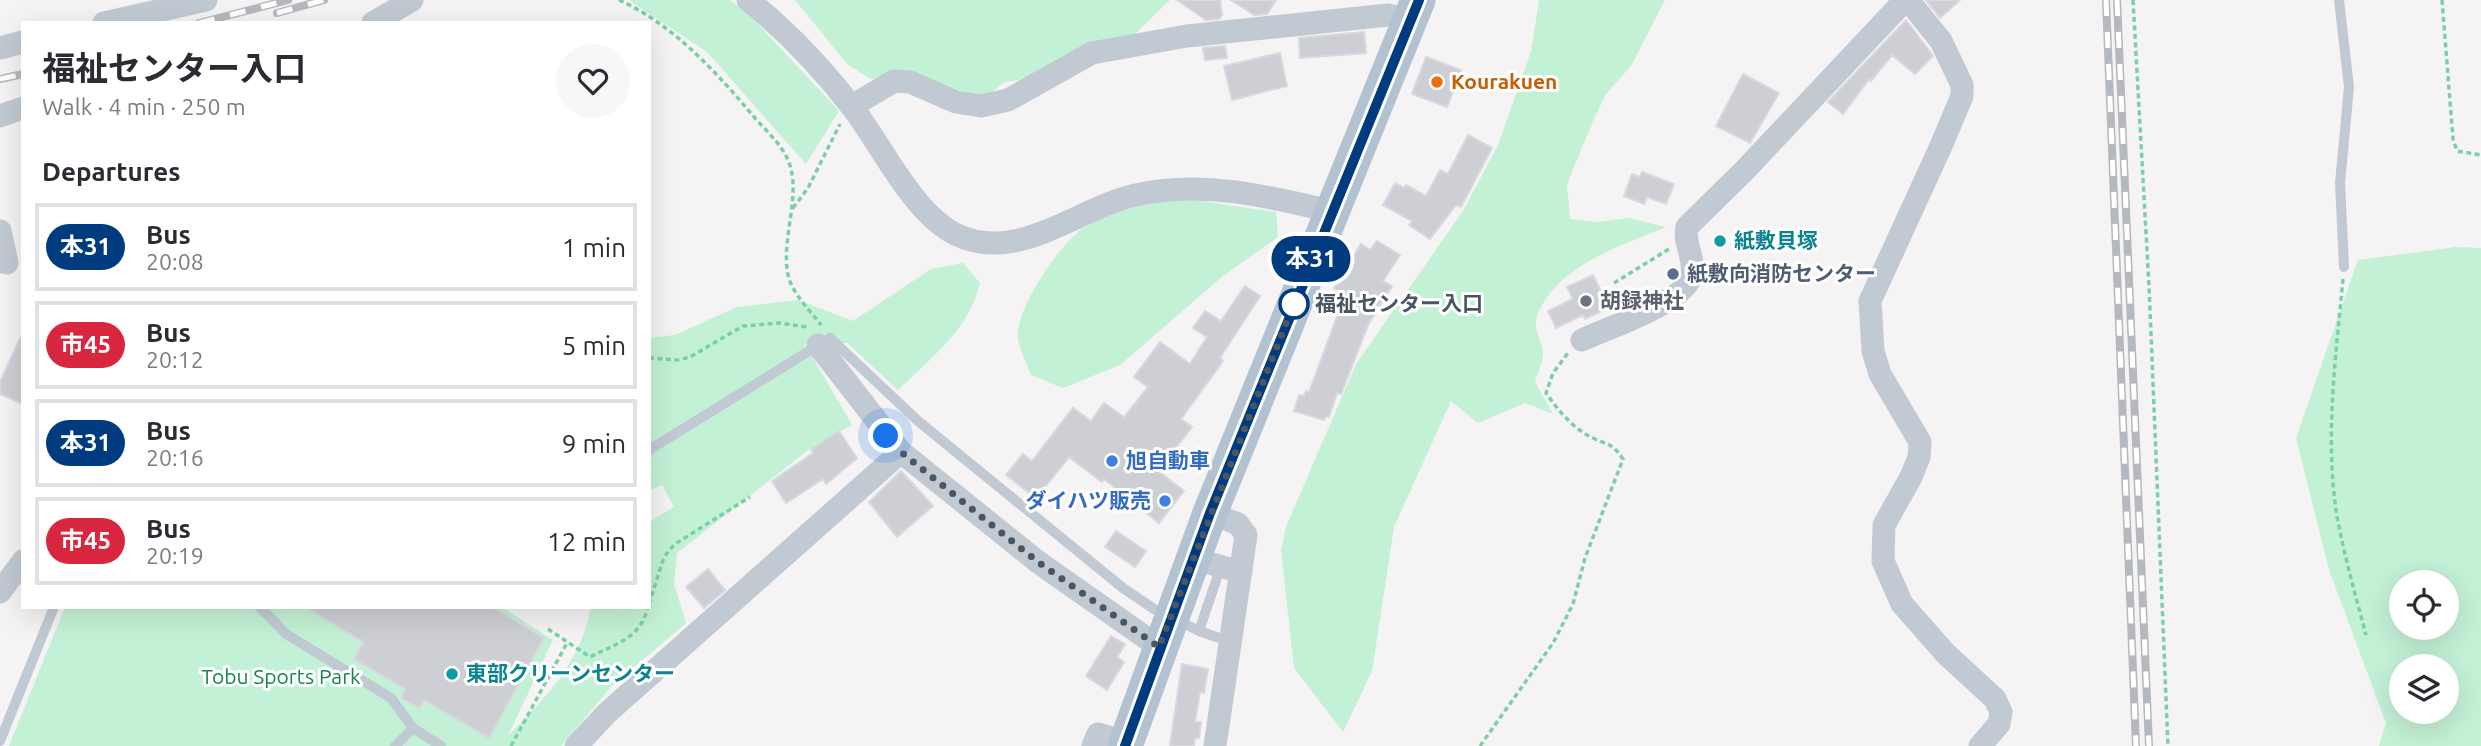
<!DOCTYPE html>
<html lang="en">
<head>
<meta charset="utf-8">
<style>
	body { margin:0; font-family:Ubuntu,"Noto Sans JP",sans-serif; background:#f7f7f7; color:#2b2b33; height:100vh; display:flex; flex-direction:column; font-size:26px; white-space:nowrap }
	* { box-sizing:border-box; margin:0 }
	p { font-size:23px; color:#7c7c81 }
	.icon { flex:none; width:38px; height:38px; fill:none; stroke:currentColor; stroke-width:2; stroke-linecap:round; stroke-linejoin:round }
	.map { position:relative; flex:1; overflow:hidden }
	.side { position:absolute; left:21px; top:21px; width:630px; height:588px; display:flex; flex-direction:column; background:#fff; border-radius:0px; box-shadow:0 7px 28px #0002 }
	.side>* { flex:none }
	.badge { padding:0 14px; border-radius:23px; font-size:24px; line-height:46px }
	.buttons { position:absolute; left:2389px; top:570px; display:grid; gap:14px }
	.buttons a { display:grid; place-items:center; width:70px; height:70px; border-radius:50%; background:#fff; box-shadow:0 7px 28px #0002; font-size:35px }
	.you { position:absolute; width:35px; height:35px; margin:-18px; border:5px solid #fff; border-radius:50%; background:#1a73e8; box-shadow:0 0 0 10px #1a73e833 }
	.map>.badge { position:absolute; translate:-50% -50%; box-shadow:0 0 0 4px #fff }
	h2 { padding:0 21px; font-size:26px; line-height:63px }
	.round { display:grid; place-items:center; flex:none; width:74px; height:74px; border-radius:37px; background:#f7f7f7 }
	.head { display:flex; align-items:center; justify-content:space-between; height:119px; padding:0 21px }
	h1 { font-size:33px; font-weight:700; line-height:52px }
	ul { padding:0; list-style:none }
	li { display:flex; align-items:center; gap:21px; height:88px; margin:0 14px 10px; padding:0 7px; border:4px solid #e1e1e2; border-radius:0px }
	li div { flex:1 }
	li b { display:block; font-size:26px }
	li em { font-style:normal }
	li .badge { min-width:77px; font-weight:700; text-align:center }
	.map>svg:first-child { display:block }
	.green { fill:#c3f1d5; fill-rule:evenodd }
	.building { fill:#cdcfd5; stroke:#d7d9de; stroke-width:2 }
	.lines { fill:none; stroke-linecap:round; stroke-linejoin:round }
	.path { stroke:#7ad0a6; stroke-width:3.5; stroke-dasharray:5 3.5; stroke-linecap:butt }
	.service { stroke:#c1cad2; stroke-width:10 }
	.minor { stroke:#c1cad2; stroke-width:23 }
	.primary { stroke:#b3c2d1; stroke-width:35 }
	.rail-casing { stroke:#b5b8bd; stroke-width:8 }
	.rail { stroke:#fff; stroke-width:5; stroke-dasharray:16; stroke-linecap:butt }
	.line-casing { stroke:#fff; stroke-width:16 }
	.line { stroke:#003b80; stroke-width:10 }
	.walk { stroke:#4a5661; stroke-width:7; stroke-dasharray:0 12.6 }
	.food-dot { fill:#e8710a; stroke:#fff; stroke-width:2.5 }
	.culture-dot { fill:#0f9aa8; stroke:#fff; stroke-width:2.5 }
	.service-dot { fill:#5c6f8a; stroke:#fff; stroke-width:2.5 }
	.worship-dot { fill:#6b7280; stroke:#fff; stroke-width:2.5 }
	.stop-dot { fill:#fff; stroke:#003b80; stroke-width:3.5 }
	.shop-dot { fill:#3f7fe0; stroke:#fff; stroke-width:2.5 }
	.labels { text-anchor:middle; stroke-width:6; stroke-linejoin:round; paint-order:stroke }
	.food-label { font-size:21px; font-weight:bold; fill:#c56008; stroke:#fff; text-anchor:start }
	.culture-label { font-size:21px; font-weight:bold; fill:#0d838f; stroke:#fff; text-anchor:start }
	.service-label { font-size:21px; font-weight:bold; fill:#4e5e75; stroke:#fff; text-anchor:start }
	.worship-label { font-size:21px; font-weight:bold; fill:#5b616d; stroke:#fff; text-anchor:start }
	.stop-label { font-size:21px; font-weight:bold; fill:#4a5661; stroke:#fff; text-anchor:start }
	.shop-label { font-size:21px; font-weight:bold; fill:#366cbe; stroke:#fff; text-anchor:start }
	.park-label { font-size:21px; fill:#17864f; stroke:#fff }
</style>
</head>
<body>
<div class="map">
<svg width="2481" height="746" viewBox="0 0 2481 746">
	<rect width="100%" height="100%" fill="#f5f3f3"/>
	<!-- green -->
	<path class="green" d="M629 0H729L743 8 839 111 806 164 707 52Z
		M795 0H1170L1133 36 1019 80 1005 82 983 99 906 71 871 79 848 65Z
		M1539 0H1665L1631 66 1606 94 1594 119 1567 184 1570 219 1598 222 1629 218 1666 227C1621 246 1560 264 1538 313 1532 326 1540 338 1543 350 1544 359 1538 373 1535 382L1553 414 1525 403 1478 423 1451 401 1394 527 1372 671 1343 732 1294 668 1281 550 1286 527 1356 364 1463 211 1498 145 1531 52Z
		M1180 198 1276 212 1278 237 1223 276 1120 365 1063 388 1031 375C1027 364 1020 351 1018 339 1014 311 1059 245 1082 229 1110 211 1148 204 1180 198Z
		M2456 247 2481 248V746H2379L2386 723 2329 570 2296 438 2358 260ZM2401 583H2446V628H2401ZM2401 667H2446V712H2401Z
		M963 263 980 283C969 330 931 358 898 390L847 343 805 344 852 425 816 444 677 553 674 584 686 623 611 687 561 746H9L65 607H502L553 640 508 736C547 696 580 664 591 607H649V522L674 507 662 485 649 491V338L675 335 737 307 798 300 853 321 931 269Z"/>
	<!-- building -->
	<path class="building" d="M1177 0H1220L1222 15 1219 19 1206 20Z
		M1231 0H1276L1267 14 1254 15Z
		M1926 0H1960L1940 18Z
		M1906 20 1933 56 1915 74 1892 55 1871 81 1869 79 1843 114 1828 102Z
		M1364 32 1366 53 1300 58 1299 38Z
		M1225 46 1227 58 1205 60 1203 48Z
		M1280 53 1287 86 1232 100 1224 66Z
		M1426 57 1461 70 1447 107 1412 94Z
		M1743 74 1779 93 1750 143 1716 126Z
		M1468 135 1492 148 1461 207 1456 205 1430 239 1409 225 1412 221 1383 205 1395 183 1404 188 1406 185 1426 196 1440 170 1448 174Z
		M1642 172 1674 184 1666 204 1647 197 1644 204 1624 196 1632 174 1640 177Z
		M1377 241 1400 255 1383 281 1392 286 1369 323 1341 394 1337 393 1329 417 1326 416 1324 420 1294 411 1299 395 1304 396 1306 391 1309 392 1345 295 1334 288 1361 244 1370 250Z
		M1593 275 1609 308 1585 319 1583 315 1556 328 1548 311 1573 299 1567 287Z
		M1245 286 1260 296 1220 358 1223 361 1181 419 1192 427 1158 471 1184 491 1159 523 1104 479 1102 482 1069 457 1036 498 1006 475 1023 454 1032 461 1073 408 1091 421 1104 403 1124 417 1148 387 1134 377 1160 342 1190 364 1207 337 1193 328 1205 311 1221 321Z
		M23 332V404L0 394V382Z
		M839 431 857 458 826 484 823 479 786 503 772 481 813 453 811 449Z
		M901 471 933 506 897 537 869 502Z
		M1116 531 1146 551 1135 567 1105 547Z
		M708 569 725 590 704 608 686 587Z
		M305 607H492L544 638 489 738 424 700 419 708 401 698 405 689 354 659 363 642Z
		M1111 636 1125 644 1117 657 1124 662 1107 690 1086 676Z
		M1182 664 1208 669 1204 693 1200 692 1195 722H1201L1199 738H1195L1194 746H1170Z"/>
	<g class="lines">
		<!-- path -->
		<path class="path" d="M619 0C674 25 716 72 755 118 769 134 786 148 791 169 800 204 776 255 792 286 799 300 812 313 821 325
			M2133 0 2149 286 2168 746
			M2442 0 2453 139 2457 151 2481 155
			M793 208 808 188 840 124
			M2343 279C2336 355 2325 434 2336 510 2343 552 2355 593 2366 635
			M1614 283 1669 249
			M649 358 678 360 690 357 743 326 780 323 807 327
			M649 604 664 557 675 544 750 497
			M548 629 590 657C617 643 640 639 648 607
			M511 746 567 643
			M1480 746 1553 643 1573 604 1585 558 1623 459C1612 443 1610 446 1593 438 1573 429 1558 410 1546 393L1553 373 1568 353"/>
		<!-- service -->
		<path class="service" d="M2339 0 2349 87 2340 183 2344 267
			M649 450 830 338 918 421 1123 588 1154 609 1199 631
			M1221 566 1199 631 1231 642
			M260 607 286 634 391 698 413 728 441 746
			M0 741 54 607
			M395 746 413 728"/>
		<!-- minor -->
		<path class="minor" d="M748 0C787 31 821 67 852 107 881 144 912 212 955 234 1017 265 1077 208 1136 195 1201 180 1267 196 1330 211
			M1908 0 1941 41 1962 85V96L1941 146 1870 301 1873 351 1880 374 1920 442 1919 457 1911 477 1884 525 1883 561 1902 604 1946 654 1995 699 2001 712 1999 724 1980 746
			M104 23 206 0
			M373 23 412 0
			M0 48 23 42
			M852 106 894 81 910 82 956 102 981 106 1008 100 1092 53 1187 36 1388 15 1411 20
			M0 116 23 108
			M0 231 7 263 0 261
			M1582 340C1609 327 1686 303 1692 274 1695 258 1683 242 1687 227L1745 170 1905 0
			M818 345 901 452 1038 562 1159 647
			M1210 513 1238 524 1246 535 1215 746
			M1209 563 1241 572
			M0 592 23 561
			M576 746 607 713 901 452
			M1093 746 1098 734 1126 743"/>
		<!-- primary -->
		<path class="primary" d="M1125 746 1210 513 1418 0"/>
		<!-- rail casing -->
		<g class="rail-casing">
			<path id="rail" d="M2106 0 2136 746
				M2117 0 2149 746
				M277 13 324 0
				M199 23 288 0
				M0 79 23 74"/>
		</g>
		<!-- rail -->
		<use href="#rail" class="rail"/>
	</g>
	<g class="lines">
		<!-- line casing -->
		<g class="line-casing">
			<path id="line" d="M1125 746 1210 513 1419 0"/>
		</g>
		<!-- line -->
		<use href="#line" class="line"/>
		<!-- walk -->
		<path class="walk" d="M886 436 901 452 1038 562 1159 647 1296 298 1294 304"/>
	</g>
	<!-- markers -->
	<circle class="food-dot" cx="1437" cy="82" r="7"/>
	<g class="culture-dot">
		<circle cx="1720" cy="241" r="7"/>
		<circle cx="452" cy="674" r="7"/>
	</g>
	<circle class="service-dot" cx="1673" cy="274" r="7"/>
	<circle class="worship-dot" cx="1586" cy="301" r="7"/>
	<circle class="stop-dot" cx="1294" cy="304" r="14"/>
	<g class="shop-dot">
		<circle cx="1112" cy="461" r="7"/>
		<circle cx="1165" cy="501" r="7"/>
	</g>
	<g class="labels">
		<!-- food labels -->
		<g class="food-label">
			<text x="1451" y="89">Kourakuen</text>
		</g>
		<!-- culture labels -->
		<g class="culture-label">
			<text x="1734" y="248">紙敷貝塚</text>
			<text x="466" y="681">東部クリーンセンター</text>
		</g>
		<!-- service labels -->
		<g class="service-label">
			<text x="1687" y="281">紙敷向消防センター</text>
		</g>
		<!-- worship labels -->
		<g class="worship-label">
			<text x="1600" y="308">胡録神社</text>
		</g>
		<!-- stop labels -->
		<g class="stop-label">
			<text x="1315" y="311">福祉センター入口</text>
		</g>
		<!-- shop labels -->
		<g class="shop-label">
			<text x="1126" y="468">旭自動車</text>
			<text x="1151" y="508" text-anchor="end">ダイハツ販売</text>
		</g>
		<!-- park labels -->
		<g class="park-label">
			<text x="281" y="684">Tobu Sports Park</text>
		</g>
	</g>
</svg>
<div class="buttons">
<a><svg class="icon" aria-label="locate" viewBox="0 0 24 24"><circle cx="12" cy="12" r="6"/><path d="M12 2v4M12 18v4M2 12h4M18 12h4"/></svg></a>
<a><svg class="icon" aria-label="layers" viewBox="0 0 24 24"><path d="M12 4l9 5-9 5-9-5zM3 14l9 5 9-5"/></svg></a>
</div>
<div class="you" style="left:886px;top:436px"></div>
<b class="badge" style="left:1311px;top:259px;background:#003b80;color:#fff">本31</b>
<section class="side">
<div class="head"><div><h1>福祉センター入口</h1><p>Walk · 4 min · 250 m</p></div><a class="round"><svg class="icon" aria-label="heart" viewBox="0 0 24 24"><path d="M12 20l-8-8c-3-5 5-10 8-4 3-6 11-1 8 4z"/></svg></a></div>
<h2>Departures</h2>
<ul>
<li><span class="badge" style="background:#003b80;color:#fff">本31</span><div><b>Bus</b><p>20:08</p></div><em>1 min</em></li>
<li><span class="badge" style="background:#d7263d;color:#fff">市45</span><div><b>Bus</b><p>20:12</p></div><em>5 min</em></li>
<li><span class="badge" style="background:#003b80;color:#fff">本31</span><div><b>Bus</b><p>20:16</p></div><em>9 min</em></li>
<li><span class="badge" style="background:#d7263d;color:#fff">市45</span><div><b>Bus</b><p>20:19</p></div><em>12 min</em></li>
</ul>
</section>
</div>
</body>
</html>
